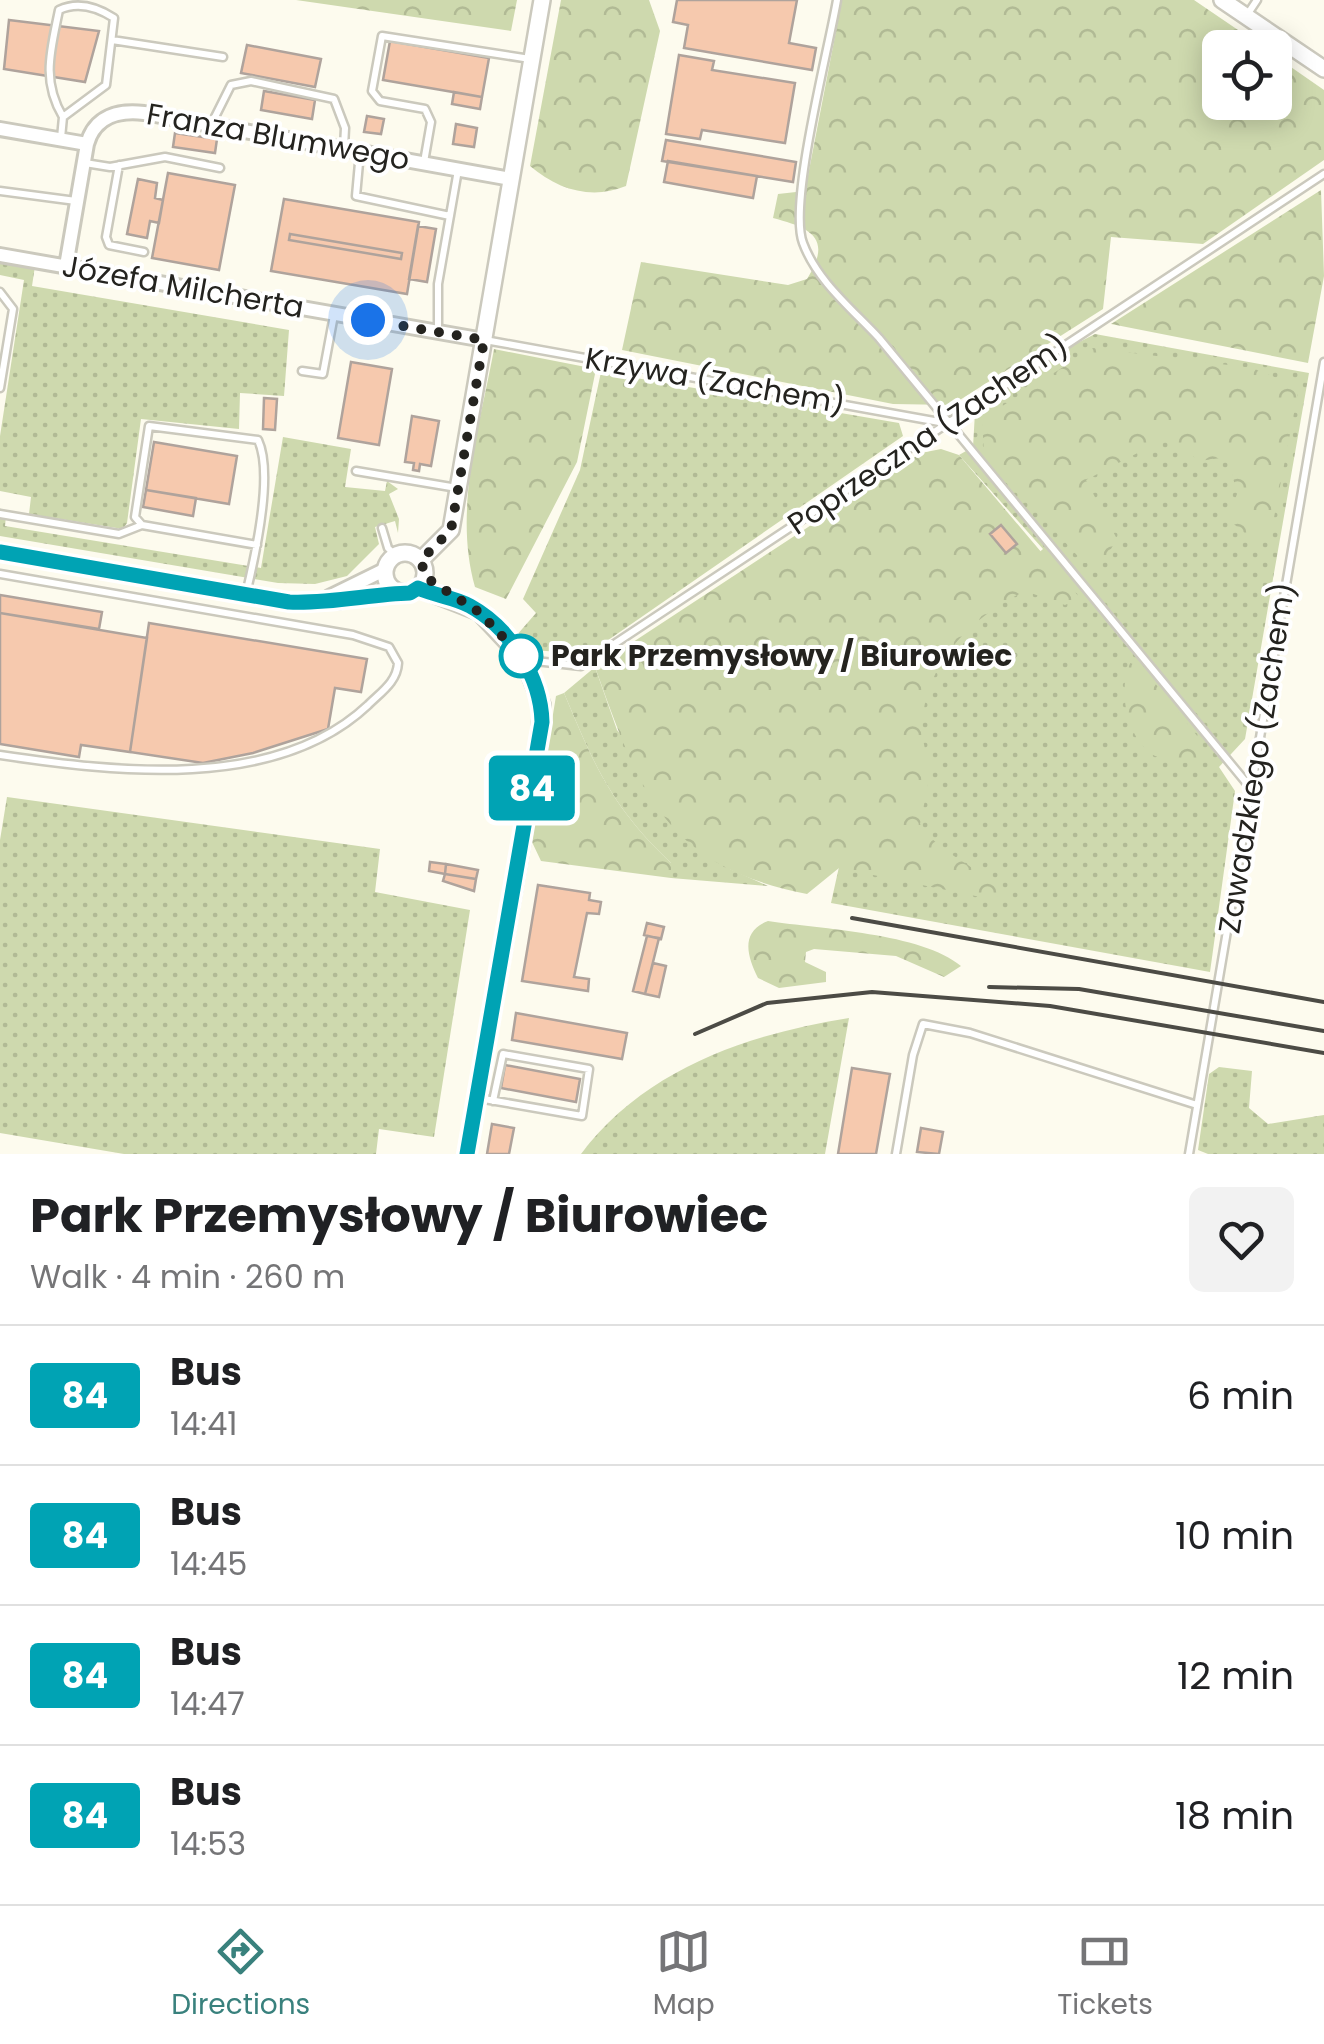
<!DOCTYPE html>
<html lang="en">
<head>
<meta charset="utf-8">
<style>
	body { margin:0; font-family:Poppins,sans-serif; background:#f2f2f2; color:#202124; height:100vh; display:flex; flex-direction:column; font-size:38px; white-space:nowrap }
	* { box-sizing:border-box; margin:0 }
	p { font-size:32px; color:#757577 }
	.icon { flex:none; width:55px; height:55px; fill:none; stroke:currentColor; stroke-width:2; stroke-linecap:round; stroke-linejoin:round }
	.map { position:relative; height:1154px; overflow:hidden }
	.panel { display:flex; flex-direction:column; background:#fff; flex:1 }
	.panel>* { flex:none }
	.badge { padding:0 20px; border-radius:8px; font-size:35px; line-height:65px }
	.fabs { position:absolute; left:1202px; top:30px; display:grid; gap:20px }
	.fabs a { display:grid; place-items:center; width:90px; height:90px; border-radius:15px; background:#fff; box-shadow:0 5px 25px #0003; font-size:50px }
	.you { position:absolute; width:50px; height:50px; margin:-25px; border:8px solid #fff; border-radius:50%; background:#1a73e8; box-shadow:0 0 0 15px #1a73e833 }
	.map>.badge { position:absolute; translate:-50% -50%; box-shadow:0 0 0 5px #fff }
	.round { display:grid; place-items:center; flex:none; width:105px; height:105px; border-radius:15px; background:#f2f2f2 }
	.headline { display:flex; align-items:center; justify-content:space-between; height:170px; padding:0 30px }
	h1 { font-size:48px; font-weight:700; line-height:75px }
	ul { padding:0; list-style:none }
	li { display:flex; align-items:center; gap:30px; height:140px; padding:0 30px; border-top:2px solid #e0e0e0 }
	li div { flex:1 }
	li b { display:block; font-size:38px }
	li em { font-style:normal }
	li .badge { min-width:110px; font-weight:700; text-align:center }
	.menu { display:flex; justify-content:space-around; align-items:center; height:140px; border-top:2px solid #e0e0e0; background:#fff; font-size:28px; color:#757577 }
	.menu a { display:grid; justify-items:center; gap:5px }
	.menu .active { color:#39817d }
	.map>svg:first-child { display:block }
	.grass { fill:url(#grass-dots) }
	.forest { fill:url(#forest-crowns) }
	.building { fill:#f6c9ae; stroke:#afa39c; stroke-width:2.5 }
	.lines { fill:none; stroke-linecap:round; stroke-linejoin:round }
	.service-casing { stroke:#cbc9bd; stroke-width:11 }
	.minor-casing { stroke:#cbc9bd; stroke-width:18 }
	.tertiary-casing { stroke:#cbc9bd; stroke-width:20 }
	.service { stroke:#fff; stroke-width:6 }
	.minor { stroke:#fff; stroke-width:12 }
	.tertiary { stroke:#fff; stroke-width:15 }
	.rail { stroke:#4c4b45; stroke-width:4 }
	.line-casing { stroke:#fff; stroke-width:22 }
	.line { stroke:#00a3b4; stroke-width:15 }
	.walk { stroke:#24231f; stroke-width:10; stroke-dasharray:0 18 }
	.stop-dot { fill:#fff; stroke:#00a3b4; stroke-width:5 }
	.labels { text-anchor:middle; stroke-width:8; stroke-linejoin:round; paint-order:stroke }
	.street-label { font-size:30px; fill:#24231f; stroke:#fff }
	.stop-label { font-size:30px; font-weight:bold; fill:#24231f; stroke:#fff; text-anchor:start }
</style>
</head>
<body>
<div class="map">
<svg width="1324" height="1154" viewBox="0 0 1324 1154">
	<defs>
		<pattern id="grass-dots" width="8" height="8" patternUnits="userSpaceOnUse" patternTransform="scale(2.5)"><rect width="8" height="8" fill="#ced9ae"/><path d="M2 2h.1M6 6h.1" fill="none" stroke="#b1ba95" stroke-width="1.8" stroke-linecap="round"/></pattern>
		<pattern id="forest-crowns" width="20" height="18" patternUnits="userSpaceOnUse" patternTransform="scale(2.5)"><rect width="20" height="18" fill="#ced9ae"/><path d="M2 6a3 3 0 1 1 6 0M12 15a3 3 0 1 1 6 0" fill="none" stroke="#b1ba95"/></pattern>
	</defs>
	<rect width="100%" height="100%" fill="#fdfbee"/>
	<!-- grass -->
	<path class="grass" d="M0 260 35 266 32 286 289 330 284 396 240 393 239 429 141 419 127 523 123 529 29 514 31 497 0 491V436L24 280 0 275Z
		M1095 334 1309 373 1245 739 1219 767 1235 791 1210 972 831 903 877 695 1043 549 959 455 973 447 975 412 1054 355Z
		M601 372 899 423 903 436 588 654 532 650 516 636 536 613 523 599 580 470Z
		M283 437 351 449 345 487 385 491 387 481 398 489 389 494 399 519 398 533 395 521 375 527 379 544 347 576 315 584 278 583 0 536V508L6 516 5 526 261 568Z
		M595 667 617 730 730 869 768 886 671 878V863C612 807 595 767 564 693Z
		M7 797 380 849 375 892 470 910 434 1137 379 1129 376 1154H124L0 1133V840Z
		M849 1018 825 1154H581C645 1069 748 1034 849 1018Z
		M1219 1067 1252 1071 1249 1108 1268 1124 1324 1115V1154H1208L1198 1150 1209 1074Z"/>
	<!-- forest -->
	<path class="forest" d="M296 0H517L511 31Z
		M561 0H649L660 31 626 186C592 200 558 190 530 166Z
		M842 0H1194L1263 47 1220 48V102H1275V56L1324 90V160L1203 244 1111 237 1103 309 952 405 893 404 622 350 641 262 788 285 807 279C833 238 811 228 773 218L778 194 805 191Z
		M1321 190 1324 276 1308 363 1111 324Z
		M1093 348 1252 368 1299 387 1272 528 1256 543 1228 519 1237 494 1228 457 1199 461 1168 437 1086 480 1117 539 1103 562 1084 563 984 453 982 419Z
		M494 349 596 369 577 462 506 599 475 587C453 510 480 426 494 349Z
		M941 449 959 455 1080 598 1065 605 1025 591C972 617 926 661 922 725 921 740 928 755 929 771 929 788 923 807 920 824 938 854 978 864 1000 893L995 900 839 868 807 894C664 866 640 792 595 667L921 453Z
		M1130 663 1142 667 1202 742 1197 764C1184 762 1161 761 1150 753 1126 734 1118 690 1130 663Z
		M564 693C595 767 612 807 671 863V878L541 861 532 842 556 696Z
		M768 921C820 929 922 933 961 966L944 977 896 956 814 949 806 952 805 962 826 972V982L779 988 758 978C747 956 740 932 768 921Z"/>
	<!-- building -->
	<path class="building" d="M677 0H797L789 43 816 48 812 70 684 48 688 25 673 22Z
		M9 20 99 31 85 82 4 69Z
		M390 41 489 58 482 97 383 80Z
		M247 45 321 59 315 87 241 73Z
		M679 55 714 61 712 70 795 83 785 143 702 130 700 139 666 134Z
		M264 91 315 100 312 119 261 110Z
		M454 92 482 97 480 109 452 104Z
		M367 116 384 119 381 134 364 132Z
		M456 124 477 128 474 147 453 144Z
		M175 133 217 139 215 153 173 147Z
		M666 140 796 162 793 182 662 161Z
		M668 161 757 176 753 198 664 182Z
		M168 173 235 185 219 270 152 258Z
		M138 179 157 183 155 198 163 200 159 223 150 221 147 238 127 234Z
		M284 199 419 222 407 294 271 271Z
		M418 226 436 229 427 282 409 279Z
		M290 234 402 253 401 259 289 240Z
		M351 362 392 369 379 445 338 438Z
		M264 398 277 399 275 430 263 429Z
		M412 416 439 421 431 466 420 464 419 471 413 470 414 463 405 462Z
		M154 442 237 456 229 504 146 490Z
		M146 490 196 498 193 516 143 507Z
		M1001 525 1017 544 1006 553 990 534Z
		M0 595 102 612 99 629 0 613Z
		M0 613 147 638 130 752 81 745 79 757 0 744Z
		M149 623 367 659 361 692 335 688 328 729 253 753 203 763 130 752Z
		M430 862 446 864 445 874 429 871Z
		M446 864 478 870 476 879 445 874Z
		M445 874 476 879 474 891 443 881Z
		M538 885 590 893 589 900 601 902 599 914 587 913 574 977 589 979 588 991 522 981Z
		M647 923 664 927 661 939 644 935Z
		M647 936 659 938 645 994 633 991Z
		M653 963 666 966 659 997 645 994Z
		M516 1013 627 1033 622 1059 512 1040Z
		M505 1065 580 1079 576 1102 501 1088Z
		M852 1068 890 1074 876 1154H838Z
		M492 1124 514 1128 509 1154H487Z
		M921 1128 943 1132 939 1154 917 1152Z"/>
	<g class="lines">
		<!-- service casing -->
		<g class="service-casing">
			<path id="service" d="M837 0C829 48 788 204 803 243 817 281 852 309 879 338L1249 786
				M1247 15 1257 0
				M112 40 223 57
				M212 123 231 85 251 81 334 99 345 128 344 147
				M61 138 63 117 106 85 114 18C97 7 78 1 59 10 51 50 41 80 63 117
				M360 152 356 196 450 216
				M424 162 431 122 425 109 380 101 372 91 382 36 530 59
				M85 163 110 167 165 157 220 168
				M119 165 106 237 109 245 144 252
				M0 191 76 201
				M0 292 13 309 0 388
				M438 330V284L458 170
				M485 340 945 423
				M302 371 323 374 334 315
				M356 471 457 488
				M0 514 119 534 142 525
				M382 528 388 548 395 555
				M0 574 353 635 389 647 398 663C397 682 381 692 368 705 276 792 114 772 0 755
				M246 594C255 557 274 474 258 440L149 426 135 517 142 525 257 545
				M526 660 581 666 1324 174
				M478 1098 582 1116 589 1069 503 1054 493 1101
				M896 1154 913 1055 923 1024 970 1033 1197 1105
				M1189 1154 1324 362"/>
		</g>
		<!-- minor casing -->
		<g class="minor-casing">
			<path id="minor" d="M0 129 87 144C95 116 118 110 144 113L511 179
				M0 255 484 340
				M66 266 87 144
				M0 553 289 602H337L393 590
				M329 597 384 570"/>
		</g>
		<!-- tertiary casing -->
		<g class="tertiary-casing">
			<path id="tertiary" d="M1222 0 1324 69
				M385 573a20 20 0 1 1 40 0a20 20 0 1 1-40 0Z
				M421 560 451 530 542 0
				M418 588 479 612 524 660 542 705 539 745 467 1154"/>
		</g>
		<!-- service -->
		<use href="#service" class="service"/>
		<!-- minor -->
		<use href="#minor" class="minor"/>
		<!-- tertiary -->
		<use href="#tertiary" class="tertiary"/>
		<!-- rail -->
		<path class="rail" d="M852 918 1324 1002
			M989 987 1079 989 1324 1031
			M695 1034 767 1003 872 992 1050 1006 1324 1053"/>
	</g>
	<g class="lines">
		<!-- line casing -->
		<g class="line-casing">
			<path id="line" d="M0 552 289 602C330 604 371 594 410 593L418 588C436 596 454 597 470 606 510 628 541 677 542 722L467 1154"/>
		</g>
		<!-- line -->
		<use href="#line" class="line"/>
		<!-- walk -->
		<path class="walk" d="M368 320 484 340 451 530 421 560 425 577 479 612 521 656"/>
	</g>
	<!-- markers -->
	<circle class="stop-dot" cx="521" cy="656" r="20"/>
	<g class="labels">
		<!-- street labels -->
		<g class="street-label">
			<text transform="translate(278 137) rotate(10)" y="10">Franza Blumwego</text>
			<text transform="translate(183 287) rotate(10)" y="10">Józefa Milcherta</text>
			<text transform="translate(715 381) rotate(10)" y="10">Krzywa (Zachem)</text>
			<text transform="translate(928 435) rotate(-34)" y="10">Poprzeczna (Zachem)</text>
			<text transform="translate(1257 758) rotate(-81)" y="10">Zawadzkiego (Zachem)</text>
		</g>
		<!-- stop labels -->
		<g class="stop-label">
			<text x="551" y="666">Park Przemysłowy / Biurowiec</text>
		</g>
	</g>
</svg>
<div class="fabs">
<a><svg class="icon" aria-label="locate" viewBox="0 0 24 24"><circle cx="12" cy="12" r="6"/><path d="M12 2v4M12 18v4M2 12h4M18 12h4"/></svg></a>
</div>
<div class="you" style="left:368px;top:320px"></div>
<b class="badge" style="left:532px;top:788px;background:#00a3b4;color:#fff">84</b>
</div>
<section class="panel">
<div class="headline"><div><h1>Park Przemysłowy / Biurowiec</h1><p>Walk · 4 min · 260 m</p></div><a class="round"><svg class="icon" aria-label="heart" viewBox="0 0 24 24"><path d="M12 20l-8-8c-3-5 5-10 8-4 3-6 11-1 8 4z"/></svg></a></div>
<ul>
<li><span class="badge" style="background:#00a3b4;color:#fff">84</span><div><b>Bus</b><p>14:41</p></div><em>6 min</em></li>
<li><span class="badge" style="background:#00a3b4;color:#fff">84</span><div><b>Bus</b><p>14:45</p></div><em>10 min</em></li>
<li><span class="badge" style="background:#00a3b4;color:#fff">84</span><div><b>Bus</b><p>14:47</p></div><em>12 min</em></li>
<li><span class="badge" style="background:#00a3b4;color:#fff">84</span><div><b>Bus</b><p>14:53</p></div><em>18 min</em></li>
</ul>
</section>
<nav class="menu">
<a class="active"><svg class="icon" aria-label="directions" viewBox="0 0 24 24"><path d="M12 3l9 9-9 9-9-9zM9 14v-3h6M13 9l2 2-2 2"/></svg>Directions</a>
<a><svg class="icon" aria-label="map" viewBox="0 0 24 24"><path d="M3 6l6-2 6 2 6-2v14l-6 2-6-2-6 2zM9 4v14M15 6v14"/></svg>Map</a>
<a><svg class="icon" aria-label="tickets" viewBox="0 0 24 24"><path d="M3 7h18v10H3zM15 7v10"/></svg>Tickets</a>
</nav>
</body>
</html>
